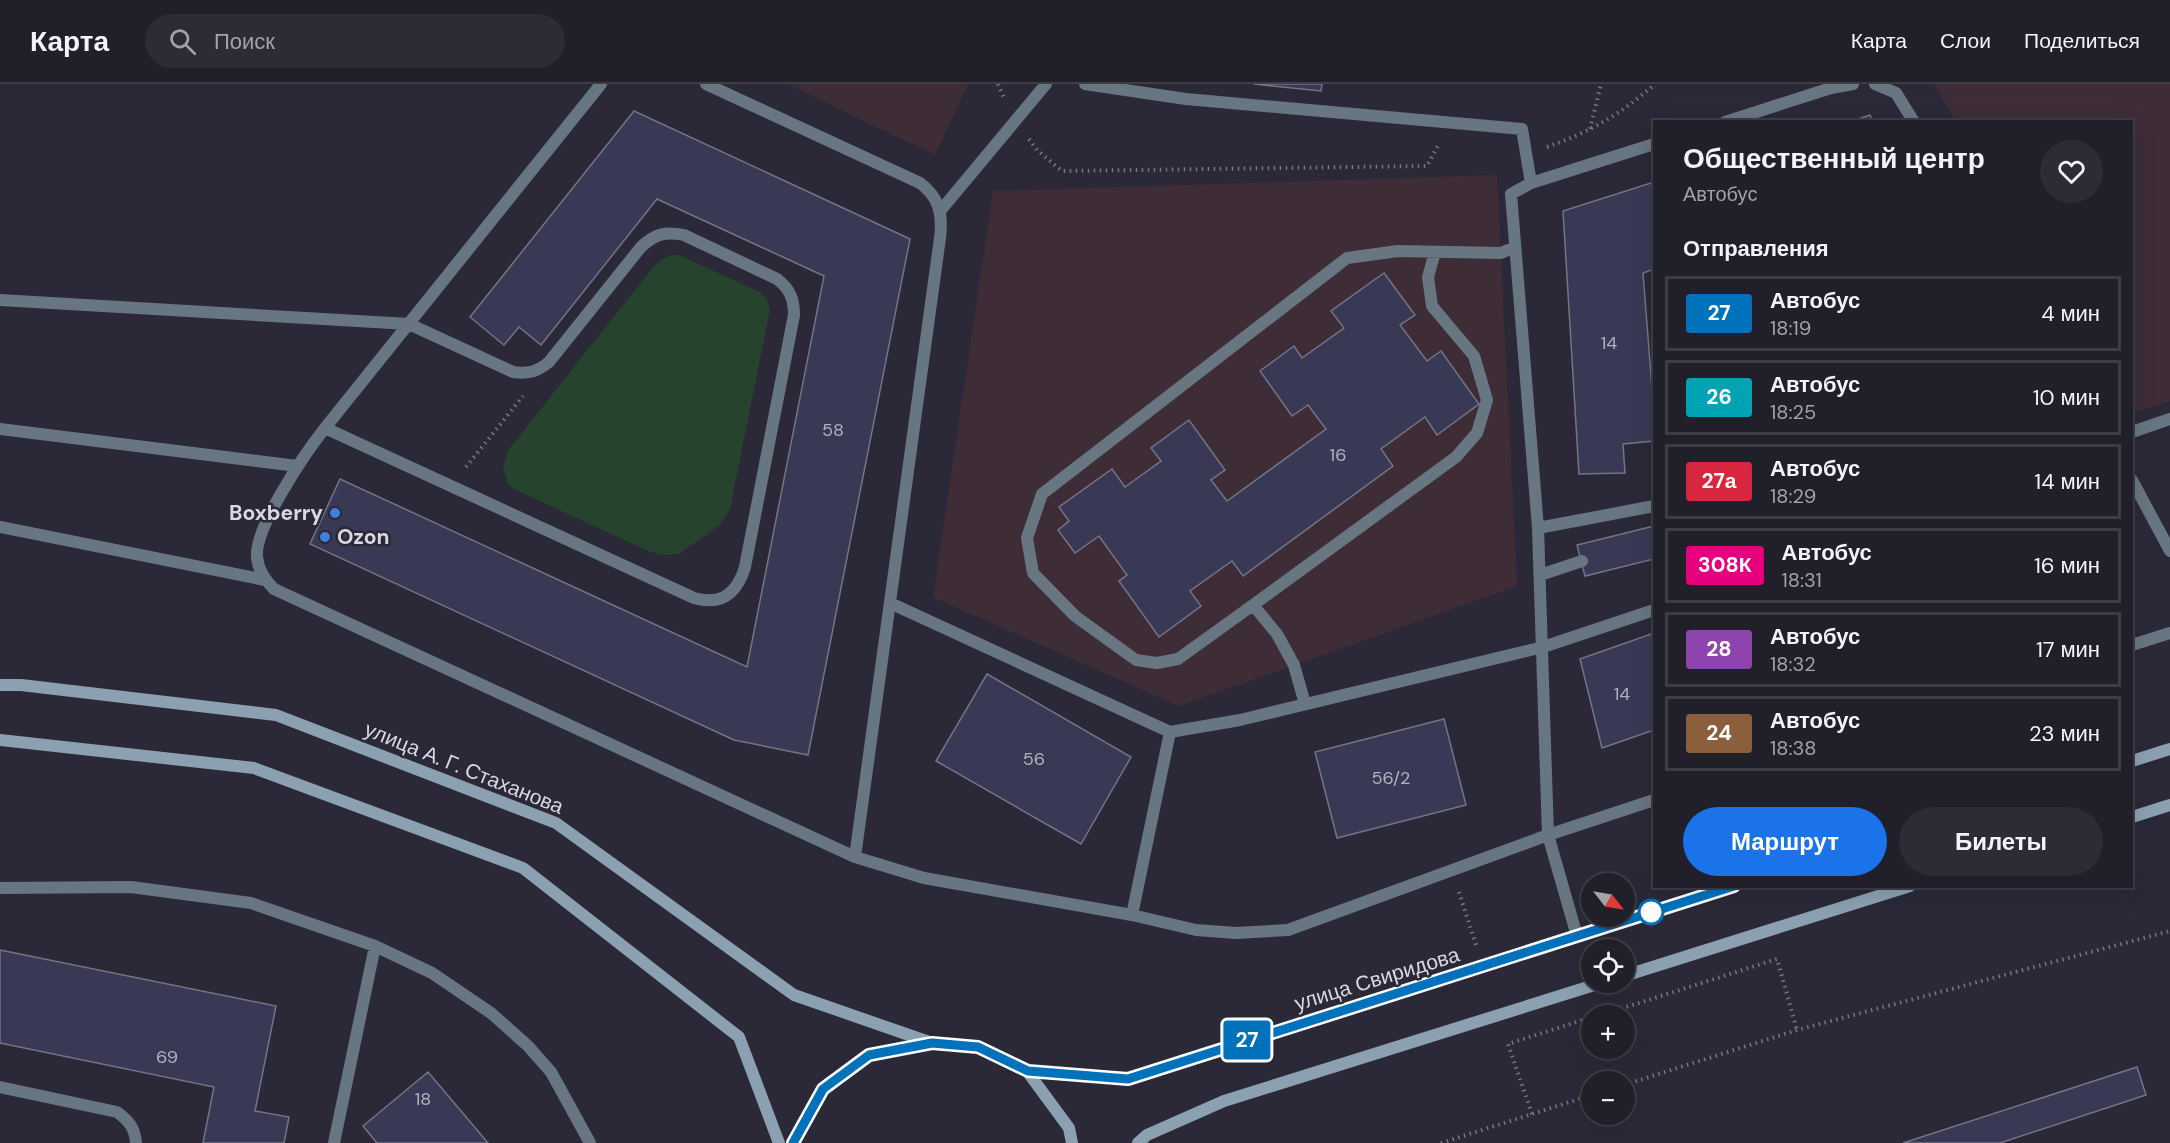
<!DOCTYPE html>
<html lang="ru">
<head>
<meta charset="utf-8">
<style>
	body { margin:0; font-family:"DM Sans",sans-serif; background:#2d2c36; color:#f1f3f6; height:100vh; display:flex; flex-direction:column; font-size:22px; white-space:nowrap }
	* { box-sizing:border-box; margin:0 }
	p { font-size:20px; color:#a2a2a8 }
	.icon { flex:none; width:33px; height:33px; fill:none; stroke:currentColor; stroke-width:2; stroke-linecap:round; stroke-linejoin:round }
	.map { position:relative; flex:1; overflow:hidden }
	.panel { position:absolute; left:1653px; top:36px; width:480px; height:768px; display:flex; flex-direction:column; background:#201f2a; border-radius:0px; box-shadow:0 6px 24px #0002,0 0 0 2px #3d3d47 }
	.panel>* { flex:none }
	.badge { padding:0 12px; border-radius:4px; font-size:21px; line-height:39px }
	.needle { width:39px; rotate:121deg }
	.fabs { position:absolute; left:1581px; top:789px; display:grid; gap:12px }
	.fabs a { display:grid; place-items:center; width:54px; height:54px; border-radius:50%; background:#201f2a; box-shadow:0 6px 24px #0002,0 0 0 2px #3d3d47; font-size:30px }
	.map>.badge { position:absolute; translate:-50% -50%; box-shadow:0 0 0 3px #fff }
	h2 { padding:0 30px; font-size:22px; line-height:54px }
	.round { display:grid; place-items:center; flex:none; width:63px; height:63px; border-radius:32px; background:#2d2c36 }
	.head { display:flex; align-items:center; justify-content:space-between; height:102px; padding:0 30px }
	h1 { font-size:28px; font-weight:600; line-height:45px }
	.action { display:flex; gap:12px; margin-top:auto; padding:12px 30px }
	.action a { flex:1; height:69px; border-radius:36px; background:#1a73e8; color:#fff; font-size:24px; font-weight:600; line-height:69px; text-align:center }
	.action a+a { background:#2d2c36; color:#f1f3f6 }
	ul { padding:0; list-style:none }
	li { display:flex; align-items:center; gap:18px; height:75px; margin:0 12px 9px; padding:0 18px; border:3px solid #3d3d47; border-radius:0px }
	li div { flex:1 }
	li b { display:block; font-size:22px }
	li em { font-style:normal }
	li .badge { min-width:66px; font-weight:700; text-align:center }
	header { display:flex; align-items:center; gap:36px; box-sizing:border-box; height:84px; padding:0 30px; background:#201f2a; border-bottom:2px solid #3d3d47 }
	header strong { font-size:28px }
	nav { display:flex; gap:33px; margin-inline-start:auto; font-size:21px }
	.search { width:420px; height:54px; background:#2d2c36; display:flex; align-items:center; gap:15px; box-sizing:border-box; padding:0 21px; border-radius:33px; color:#a2a2a8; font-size:22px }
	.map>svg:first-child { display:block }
	.education { fill:#3e2d37 }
	.green { fill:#26432d }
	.building { fill:#393956; stroke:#747486; stroke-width:1.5 }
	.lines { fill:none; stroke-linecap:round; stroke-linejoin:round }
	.path { stroke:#777683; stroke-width:4; stroke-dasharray:1.5 4.5; stroke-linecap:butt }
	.lane { stroke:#687681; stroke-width:12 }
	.street { stroke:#687681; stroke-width:12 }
	.secondary { stroke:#8ba0b1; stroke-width:12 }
	.line-casing { stroke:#fff; stroke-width:14 }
	.line { stroke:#0072bc; stroke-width:9 }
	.shop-dot { fill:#3f7fe0; stroke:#2b2938; stroke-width:2 }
	.stop-dot { fill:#fff; stroke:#0072bc; stroke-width:3 }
	.labels { text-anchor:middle; stroke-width:5; stroke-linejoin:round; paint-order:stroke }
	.number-label { font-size:18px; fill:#b1b0bf }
	.poi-label { font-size:21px; font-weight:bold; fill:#d9d8e2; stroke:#2b2938; text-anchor:end }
	.street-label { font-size:21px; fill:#d9d8e2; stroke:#2b2938 }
</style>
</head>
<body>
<header>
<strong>Карта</strong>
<div class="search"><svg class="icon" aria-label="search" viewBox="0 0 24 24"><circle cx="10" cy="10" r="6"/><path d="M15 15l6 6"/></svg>Поиск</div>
<nav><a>Карта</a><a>Слои</a><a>Поделиться</a></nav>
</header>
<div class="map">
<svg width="2170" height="1059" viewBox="0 0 2170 1059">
	<rect width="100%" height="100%" fill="#2b2938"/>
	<!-- education -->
	<path class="education" d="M788 0H968L935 71Z
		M1934 0H2170V317L2132 329V38L1956 37Z
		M1497 91 1517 502 1179 622 933 513 993 107Z"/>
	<!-- green -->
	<path class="green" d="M672 171H679L759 208 766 214 770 226 730 425 720 441 679 470 663 471 648 467 516 406 508 400 503 383 509 365 655 181 665 174Z"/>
	<!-- building -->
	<path class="building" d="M1254 0H1322L1321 7Z
		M634 27 910 155 808 671 734 656 310 460 340 395 747 583 824 192 657 115 541 261 519 243 504 261 470 233Z
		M1870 31 1873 38H1850Z
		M1654 98V185L1643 189 1654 330V357L1623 360 1625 389 1579 390 1563 127Z
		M1384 189 1415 231 1400 241 1427 277 1441 267 1479 320 1437 351 1425 333 1381 365 1393 382 1243 492 1232 477 1190 507 1201 522 1159 553 1119 497 1127 491 1099 452 1075 469 1058 446 1069 437 1059 423 1112 385 1125 403 1161 377 1151 364 1189 336 1225 386 1211 396 1227 417 1326 345 1308 321 1292 332 1260 287 1294 262 1302 274 1344 244 1331 227Z
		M1654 442V475L1585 492 1577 461Z
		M1654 549V646L1602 664 1580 575Z
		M987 590 1131 673 1081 760 936 677Z
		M1444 635 1466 721 1337 754 1315 668Z
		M0 866 276 922 255 1027 289 1033 284 1059H203L214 1003 0 959Z
		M2137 983 2146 1011 2000 1059H1903Z
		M428 988 488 1059H377L363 1042Z"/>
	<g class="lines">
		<!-- path -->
		<path class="path" d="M998 0 1005 16
			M1590 45 1601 0
			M1029 55 1037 66 1062 87 1427 82 1439 60
			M1547 63C1590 48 1621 30 1655 0
			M466 383 523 312
			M1459 808 1476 861
			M1598 932 1777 875 1797 946
			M1624 1001 1797 946 2170 847
			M1532 1030 1508 960 1592 933
			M1441 1059 1592 1011"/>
		<!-- lane -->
		<path class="lane" d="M601 0 325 344C306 368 254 444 257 473 258 486 265 496 274 505L855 773 924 794 1132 831 1196 846 1236 849 1288 846 1548 751 1654 716
			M706 0 920 99C939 113 943 130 940 154L855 773
			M1085 0 1186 15 1522 45 1531 99 1511 110 1538 444 1548 751
			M1875 0 1896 9 1914 38
			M1725 38 1831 4 1853 0
			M1531 99 1654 60
			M941 126 1046 0
			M0 216 409 240 513 288C528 290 537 288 549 278L641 163C655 150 665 147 684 151L777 195C790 205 794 215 794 231L745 483C737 509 722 522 694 514L325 344
			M0 345 297 382
			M2132 348 2170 335
			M2132 396 2170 467
			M0 443 265 496
			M1538 444 1654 422
			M1540 491 1582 477
			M890 519 1170 648
			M1253 521 1456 373 1477 349 1487 316 1474 272 1432 222 1428 193 1435 168
			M2132 561 2170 549
			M1305 620 1294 581 1277 550 1253 521 1178 575 1157 579 1136 576 1075 532 1033 489 1027 454 1042 410 1347 174 1398 167 1501 169 1515 163
			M0 804 131 803 251 819 375 862 432 889 491 929 528 962 551 988 590 1059
			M1132 831 1170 648 1240 636 1543 563 1654 526
			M0 1003 117 1028C129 1037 135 1044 136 1059
			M334 1059 375 862"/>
		<!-- street -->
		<path class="street" d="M1548 751 1577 852"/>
		<!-- secondary -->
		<path class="secondary" d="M0 601H21L276 631 556 739 794 911 932 959
			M0 656 254 684 523 784 739 953 779 1059
			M2132 677 2170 665
			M2132 733 2170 721
			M1624 892 1910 802
			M1027 987 1128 995 1734 802
			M793 1059 823 1005 869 971 932 959 978 963 1027 987 1069 1044 1072 1059
			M1138 1059 1147 1051 1224 1017 1604 898"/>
	</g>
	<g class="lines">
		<!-- line casing -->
		<g class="line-casing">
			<path id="line" d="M793 1059 823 1005 869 971 932 959 978 963 1028 987 1128 995 1734 802"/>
		</g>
		<!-- line -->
		<use href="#line" class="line"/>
	</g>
	<!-- markers -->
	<g class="shop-dot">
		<circle cx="335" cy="429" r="6"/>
		<circle cx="325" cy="453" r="6"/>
	</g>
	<circle class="stop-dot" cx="1651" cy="828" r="12"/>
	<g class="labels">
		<!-- number labels -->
		<g class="number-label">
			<text x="1609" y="265">14</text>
			<text x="833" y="352">58</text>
			<text x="1338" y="377">16</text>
			<text x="1622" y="616">14</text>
			<text x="1034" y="681">56</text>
			<text x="1391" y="700">56/2</text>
			<text x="167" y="979">69</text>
			<text x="423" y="1021">18</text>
		</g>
		<!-- poi labels -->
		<g class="poi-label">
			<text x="323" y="436">Boxberry</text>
			<text x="337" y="460" text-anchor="start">Ozon</text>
		</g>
		<!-- street labels -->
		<g class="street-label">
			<text transform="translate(464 684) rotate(22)" y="7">улица А. Г. Стаханова</text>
			<text transform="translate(1377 895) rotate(-17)" y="7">улица Свиридова</text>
		</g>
	</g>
</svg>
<div class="fabs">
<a><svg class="needle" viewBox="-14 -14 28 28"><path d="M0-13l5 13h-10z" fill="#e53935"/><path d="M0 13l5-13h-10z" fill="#a2a2a8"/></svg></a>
<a><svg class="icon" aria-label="locate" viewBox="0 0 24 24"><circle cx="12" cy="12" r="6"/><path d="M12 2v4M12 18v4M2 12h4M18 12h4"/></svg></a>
<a>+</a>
<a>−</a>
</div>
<b class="badge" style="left:1247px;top:956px;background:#0072bc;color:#fff">27</b>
<section class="panel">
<div class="head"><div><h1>Общественный центр</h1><p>Автобус</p></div><a class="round"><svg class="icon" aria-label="heart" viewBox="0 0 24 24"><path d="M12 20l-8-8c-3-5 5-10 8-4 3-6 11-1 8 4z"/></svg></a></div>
<h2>Отправления</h2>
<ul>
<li><span class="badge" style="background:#0072bc;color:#fff">27</span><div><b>Автобус</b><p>18:19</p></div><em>4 мин</em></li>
<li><span class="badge" style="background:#00a3b4;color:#fff">26</span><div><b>Автобус</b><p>18:25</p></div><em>10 мин</em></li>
<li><span class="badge" style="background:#d7263d;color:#fff">27а</span><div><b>Автобус</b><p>18:29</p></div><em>14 мин</em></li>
<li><span class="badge" style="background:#e6007e;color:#fff">308К</span><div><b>Автобус</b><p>18:31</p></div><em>16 мин</em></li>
<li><span class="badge" style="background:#8e44ad;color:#fff">28</span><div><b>Автобус</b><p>18:32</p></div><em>17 мин</em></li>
<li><span class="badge" style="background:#8b5e3c;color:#fff">24</span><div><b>Автобус</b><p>18:38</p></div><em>23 мин</em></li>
</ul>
<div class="action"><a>Маршрут</a><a>Билеты</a></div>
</section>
</div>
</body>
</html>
